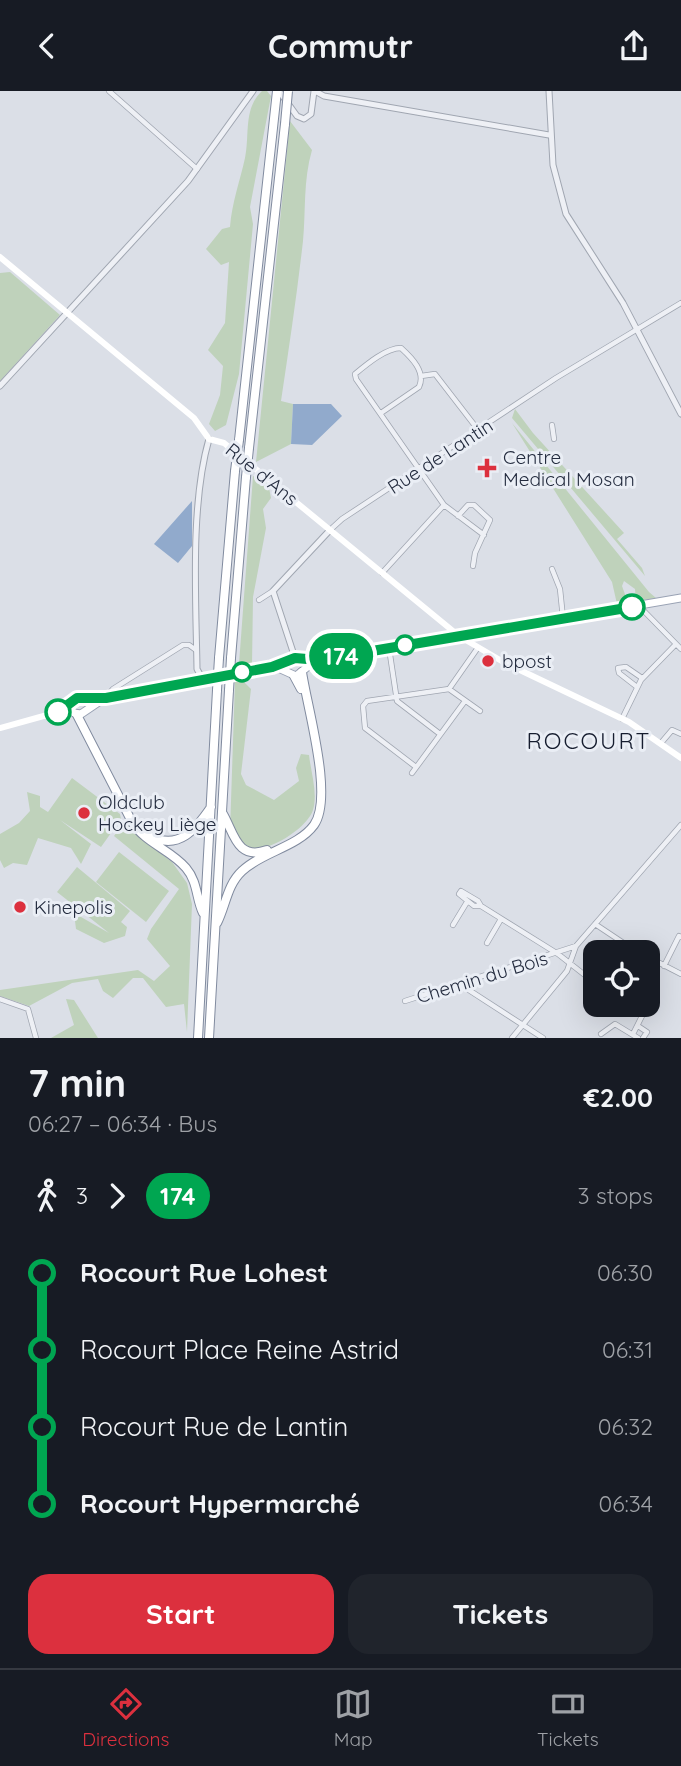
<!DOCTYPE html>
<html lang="en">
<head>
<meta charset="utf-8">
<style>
	body { margin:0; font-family:Quicksand,sans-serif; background:#20242c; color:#f1f3f6; height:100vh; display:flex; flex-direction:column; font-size:26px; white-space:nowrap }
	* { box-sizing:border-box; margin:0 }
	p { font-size:23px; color:#9ea1a6 }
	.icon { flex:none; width:38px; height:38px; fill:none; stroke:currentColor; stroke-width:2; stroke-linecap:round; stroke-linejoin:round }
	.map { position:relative; height:947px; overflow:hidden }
	.drawer { display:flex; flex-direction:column; background:#171b24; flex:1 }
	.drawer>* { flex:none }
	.badge { padding:0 14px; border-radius:23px; font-size:24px; line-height:46px }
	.tools { position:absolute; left:583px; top:849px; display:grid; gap:14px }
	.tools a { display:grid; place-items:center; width:77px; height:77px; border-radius:14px; background:#171b24; box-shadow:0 7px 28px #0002; font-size:35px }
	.map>.badge { position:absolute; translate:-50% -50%; box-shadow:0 0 0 4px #fff }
	.legs { display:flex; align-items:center; gap:10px; height:77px; padding:0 28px; font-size:23px }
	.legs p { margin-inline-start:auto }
	.headline { display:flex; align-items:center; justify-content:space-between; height:119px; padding:0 28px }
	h1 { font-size:38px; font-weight:800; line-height:52px }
	.primary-button { display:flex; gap:14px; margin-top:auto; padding:14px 28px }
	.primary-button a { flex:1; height:80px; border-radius:21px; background:#dc303e; color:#fff; font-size:28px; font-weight:800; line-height:80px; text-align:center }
	.primary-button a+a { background:#20242c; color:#f1f3f6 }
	ul { padding:0 28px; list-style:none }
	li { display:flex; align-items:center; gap:24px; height:77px; font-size:26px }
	li i { display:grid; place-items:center; width:10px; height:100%; margin:0 9px; background:currentColor }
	li i::after { content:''; width:18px; height:18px; margin:-9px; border:5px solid; border-radius:50%; background:#171b24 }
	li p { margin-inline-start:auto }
	li:first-child i { background:linear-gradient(#0000 50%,currentColor 0) }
	li:last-child i { background:linear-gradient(currentColor 50%,#0000 0) }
	header { display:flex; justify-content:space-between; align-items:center; height:91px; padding:0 28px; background:#171b24; font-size:32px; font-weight:800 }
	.tabs { display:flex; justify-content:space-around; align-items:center; height:98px; border-top:2px solid #363941; background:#171b24; font-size:19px; color:#9ea1a6 }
	.tabs a { display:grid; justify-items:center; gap:4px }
	.tabs .active { color:#dc303e }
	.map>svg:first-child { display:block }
	.green { fill:#bfd2bb }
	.water { fill:#91aacc }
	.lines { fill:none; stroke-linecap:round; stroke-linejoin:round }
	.minor-casing { stroke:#a0a6b1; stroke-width:6 }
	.tertiary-casing { stroke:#a0a6b1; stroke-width:7 }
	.primary-casing { stroke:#99a2b4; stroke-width:9 }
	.motorway-casing { stroke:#818b9f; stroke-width:10 }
	.minor { stroke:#eef0f5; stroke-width:4.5 }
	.tertiary { stroke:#eef0f5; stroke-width:5 }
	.secondary { stroke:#fff; stroke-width:6 }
	.primary { stroke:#fff; stroke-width:7 }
	.motorway { stroke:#fff; stroke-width:8 }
	.motorway-bridge-casing { stroke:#818b9f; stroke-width:10; stroke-linecap:butt }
	.motorway-bridge { stroke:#fff; stroke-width:8 }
	.line-1-casing { stroke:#fff; stroke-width:16 }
	.line-1 { stroke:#00a651; stroke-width:10 }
	.poi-dot { fill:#dc303e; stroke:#eaeef5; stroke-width:2.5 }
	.stop-1-dot { fill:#fff; stroke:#00a651; stroke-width:3.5 }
	.labels { text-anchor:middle; stroke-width:6; stroke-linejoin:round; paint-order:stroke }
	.street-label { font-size:19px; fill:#242c3f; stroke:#eaeef5 }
	.poi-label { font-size:19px; fill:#242c3f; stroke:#eaeef5; text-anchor:start }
	.quarter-label { font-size:23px; letter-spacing:2px; fill:#161d2f; stroke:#eaeef5 }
</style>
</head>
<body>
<header><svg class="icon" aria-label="back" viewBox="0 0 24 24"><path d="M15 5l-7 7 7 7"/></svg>Commutr<svg class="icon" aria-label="share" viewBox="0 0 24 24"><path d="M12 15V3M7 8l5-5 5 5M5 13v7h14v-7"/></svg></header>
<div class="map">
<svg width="681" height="947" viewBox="0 0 681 947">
	<rect width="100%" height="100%" fill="#dbdfe7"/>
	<!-- green -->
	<path class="green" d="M262 0H267L271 5 250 116 253 133 239 283 226 334 215 340 209 333 220 304 223 275 208 259 225 232 229 171 221 174 206 158 222 138 230 136C232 111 240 90 245 67 250 43 243 18 262 0Z
		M290 30 312 59C303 90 306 119 303 150 297 203 289 257 281 310L293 313 291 353 256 371Z
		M10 181 60 224 0 290V182Z
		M515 318 533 342 624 442 617 448 642 477 645 485 512 327Z
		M512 332 649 501 656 507 636 510 635 498 624 490 622 495 627 509 617 513 612 491Z
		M253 385 268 392 271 407 263 418 266 437 253 506 252 574 239 573Z
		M241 588 251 598 241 683 246 694 274 709 299 690 296 677 301 663 309 664C311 682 318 702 313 719 308 737 263 766 246 756 240 753 234 745 230 740L235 591Z
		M72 687 120 723 121 728 101 756 60 729 91 753 81 773 71 757 38 747 27 774 13 772 4 777 0 769V743L19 732 30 720 27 701 40 705V716L48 721Z
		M125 730 139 746 172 771 187 792 192 813 187 941 184 913 166 916 143 887H133L113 907 103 900 98 888 72 892 29 915 0 905V899L138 879 154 890 170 875 147 848 151 838 179 798 114 745Z
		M119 761 169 800 146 831 96 791Z
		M77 776 130 820 121 831 127 836 125 845 104 852 76 838 74 822 109 842 57 801Z
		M66 908 74 909 98 947H51L74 934Z"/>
	<!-- water -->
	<path class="water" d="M293 313H331L342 325 312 354 291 353Z
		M192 410V455L178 472 154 453Z"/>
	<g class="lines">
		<!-- minor casing -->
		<g class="minor-casing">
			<path id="minor" d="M109 0 197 78
				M421 285 435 283 479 340
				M381 322 419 296C426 281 412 267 401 257 386 257 367 273 355 283L356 288 444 414 484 444
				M552 334 554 348
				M458 425 468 414H474L490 429 475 462 473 475
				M330 439 342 428 556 287 681 212
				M552 478 560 498 563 527
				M382 482 444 414
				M259 509 273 500
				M639 515 681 558
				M389 557 397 610 440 643
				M637 596 619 582 618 577 626 576 642 587
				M449 598 477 558
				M107 605 113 598 183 554H189L196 559
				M622 628 641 589 676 553
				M661 652 672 639 681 643
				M416 676 365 637 363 615 367 610 449 598 480 620
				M412 682 465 610
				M481 815 478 810 461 800 459 803 474 815H481L558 863 595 892
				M595 833 637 861
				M453 834 467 811
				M487 852 501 828
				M648 866 681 883
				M664 875 679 845 681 846
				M458 892 543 947
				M0 908 28 918 36 947
				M405 910 576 855 681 734
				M630 914 644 921 633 943
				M638 935 647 941 643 947
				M601 943 615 933 638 947
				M512 947 567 880 576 855"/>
		</g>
		<!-- tertiary casing -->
		<g class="tertiary-casing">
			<path id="tertiary" d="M279 0 297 25 304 28 311 23 314 0
				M315 0 324 5 549 44
				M549 0 553 74 566 123 623 212 681 323
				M0 295 188 90 253 0
				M295 567 273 500 330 439
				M202 587 197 578C196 509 190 414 209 348"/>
		</g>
		<!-- primary casing -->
		<g class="primary-casing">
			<path id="primary" d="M276 576 296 585 315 570
				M106 606 81 623 74 622 70 617 71 611 77 607 106 606 272 576 295 567 319 569 681 507"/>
		</g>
		<!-- motorway casing -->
		<g class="motorway-casing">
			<path id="motorway" d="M239 349 277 0
				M249 357 285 33
				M219 567 235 380
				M231 567 246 386
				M294 585 301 598
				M77 624 132 731C145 752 171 759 186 777 198 791 196 808 203 822
				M223 723C234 742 237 770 267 759
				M150 745C179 760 196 738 211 716
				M217 832C226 814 227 794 242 780 262 761 298 756 314 734 334 706 307 616 302 581
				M198 947 217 599
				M209 947 229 599"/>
		</g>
		<!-- minor -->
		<use href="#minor" class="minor"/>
		<!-- tertiary -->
		<use href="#tertiary" class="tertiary"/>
		<!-- secondary -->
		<path class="secondary" d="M0 166 194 327 209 348 224 352 459 545 505 572 629 631 681 667
			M0 637 58 621H72"/>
		<!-- primary -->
		<use href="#primary" class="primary"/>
		<!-- motorway -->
		<use href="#motorway" class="motorway"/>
		<!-- motorway-bridge casing -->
		<g class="motorway-bridge-casing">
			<path id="motorway-bridge" d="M285 33 288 0
				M235 380 239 349
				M246 386 249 357
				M217 599 219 567
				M229 599 231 567"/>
		</g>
		<!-- motorway-bridge -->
		<use href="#motorway-bridge" class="motorway-bridge"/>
	</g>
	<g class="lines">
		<!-- line-1 casing -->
		<g class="line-1-casing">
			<path id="line-1" d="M58 621 77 607H106L272 576 295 567 319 569 632 516"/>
		</g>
		<!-- line-1 -->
		<use href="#line-1" class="line-1"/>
	</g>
	<!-- markers -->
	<g class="poi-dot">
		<path d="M483.5 366.5h7v7h7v7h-7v7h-7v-7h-7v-7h7z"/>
		<circle cx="488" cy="570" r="7"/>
		<circle cx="84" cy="722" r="7"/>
		<circle cx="20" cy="816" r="7"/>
	</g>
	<g class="stop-1-dot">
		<circle cx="632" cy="516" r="12"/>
		<circle cx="405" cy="554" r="9"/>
		<circle cx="242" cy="581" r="9"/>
		<circle cx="58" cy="621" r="12"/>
	</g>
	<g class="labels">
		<!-- street labels -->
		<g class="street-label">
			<text transform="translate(440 365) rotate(-33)" y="7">Rue de Lantin</text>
			<text transform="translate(262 383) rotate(39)" y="7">Rue d'Ans</text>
			<text transform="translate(482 886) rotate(-17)" y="7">Chemin du Bois</text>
		</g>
		<!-- poi labels -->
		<g class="poi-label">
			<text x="503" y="373">Centre<tspan x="503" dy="22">Medical Mosan</tspan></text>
			<text x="502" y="577">bpost</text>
			<text x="98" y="718">Oldclub<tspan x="98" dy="22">Hockey Liège</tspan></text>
			<text x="34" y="823">Kinepolis</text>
		</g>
		<!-- quarter labels -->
		<g class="quarter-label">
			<text x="589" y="658">ROCOURT</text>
		</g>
	</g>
</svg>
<div class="tools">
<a><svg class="icon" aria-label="locate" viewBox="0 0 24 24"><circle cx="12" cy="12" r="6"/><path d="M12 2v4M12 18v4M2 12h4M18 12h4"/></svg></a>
</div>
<b class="badge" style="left:341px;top:565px;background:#00a651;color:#fff">174</b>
</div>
<section class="drawer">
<div class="headline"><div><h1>7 min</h1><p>06:27 – 06:34 · Bus</p></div><b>€2.00</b></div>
<div class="legs"><svg class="icon" aria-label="walk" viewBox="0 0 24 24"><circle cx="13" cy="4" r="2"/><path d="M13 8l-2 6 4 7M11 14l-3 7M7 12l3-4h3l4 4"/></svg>3<svg class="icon" aria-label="forward" viewBox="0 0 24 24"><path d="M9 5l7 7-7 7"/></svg><b class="badge" style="background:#00a651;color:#fff">174</b><p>3 stops</p></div>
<ul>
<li><i style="color:#00a651"></i><b>Rocourt Rue Lohest</b><p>06:30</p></li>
<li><i style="color:#00a651"></i><span>Rocourt Place Reine Astrid</span><p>06:31</p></li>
<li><i style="color:#00a651"></i><span>Rocourt Rue de Lantin</span><p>06:32</p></li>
<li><i style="color:#00a651"></i><b>Rocourt Hypermarché</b><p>06:34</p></li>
</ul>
<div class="primary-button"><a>Start</a><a>Tickets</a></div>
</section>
<nav class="tabs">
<a class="active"><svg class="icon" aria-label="directions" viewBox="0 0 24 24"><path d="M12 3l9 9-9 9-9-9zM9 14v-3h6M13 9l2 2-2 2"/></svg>Directions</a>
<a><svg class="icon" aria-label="map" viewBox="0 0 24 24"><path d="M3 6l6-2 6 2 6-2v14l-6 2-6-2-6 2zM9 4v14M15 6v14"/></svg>Map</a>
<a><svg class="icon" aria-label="tickets" viewBox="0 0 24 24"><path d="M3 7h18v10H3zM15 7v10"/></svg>Tickets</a>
</nav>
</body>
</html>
